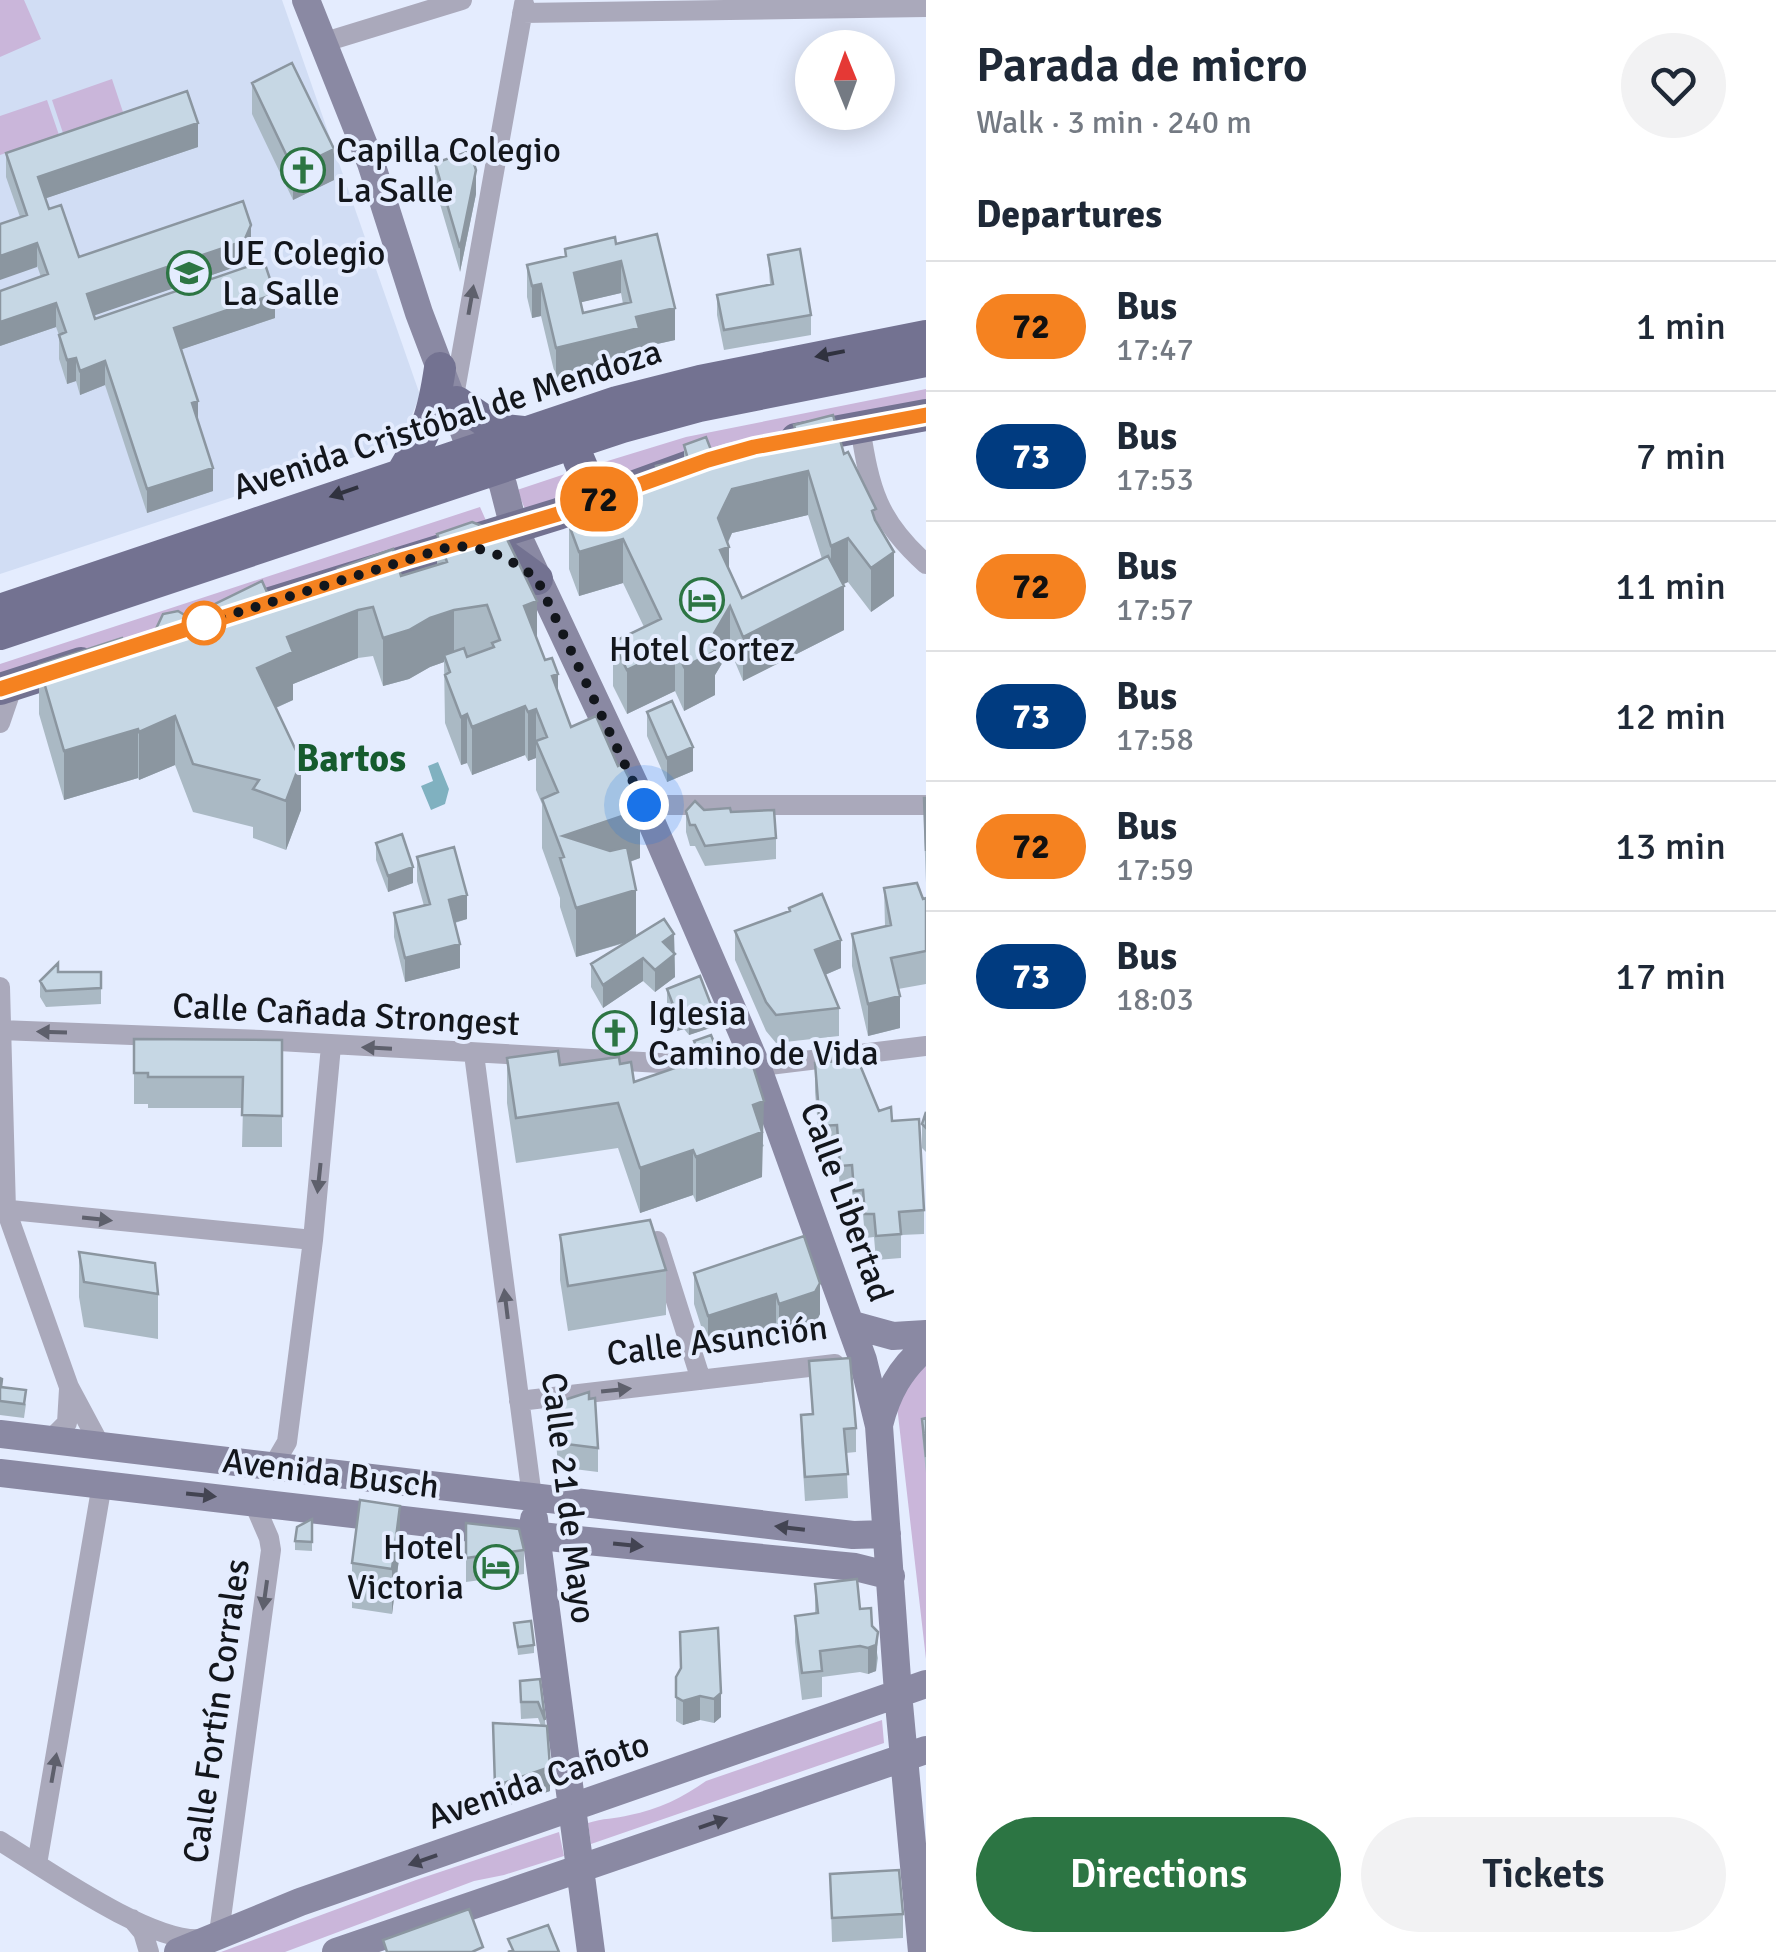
<!DOCTYPE html>
<html lang="en">
<head>
<meta charset="utf-8">
<style>
	body { margin:0; font-family:Signika,sans-serif; background:#f2f2f3; color:#1f2937; height:100vh; display:flex; flex-direction:column; font-size:38px; white-space:nowrap }
	* { box-sizing:border-box; margin:0 }
	p { font-size:32px; color:#747a83 }
	.icon { flex:none; width:55px; height:55px; fill:none; stroke:currentColor; stroke-width:2; stroke-linecap:round; stroke-linejoin:round }
	.map { position:relative; flex:1; overflow:hidden }
	.drawer { display:flex; flex-direction:column; background:#fff; width:850px }
	.drawer>* { flex:none }
	.badge { padding:0 20px; border-radius:32px; font-size:35px; line-height:65px }
	.needle { width:65px; rotate:359deg }
	.fabs { position:absolute; left:795px; top:30px; display:grid; gap:20px }
	.fabs a { display:grid; place-items:center; width:100px; height:100px; border-radius:50%; background:#fff; box-shadow:0 5px 25px #0003; font-size:50px }
	.you { position:absolute; width:50px; height:50px; margin:-25px; border:8px solid #fff; border-radius:50%; background:#1a73e8; box-shadow:0 0 0 15px #1a73e833 }
	.map>.badge { position:absolute; translate:-50% -50%; box-shadow:0 0 0 5px #fff }
	h2 { padding:0 50px; font-size:38px; line-height:90px }
	.round { display:grid; place-items:center; flex:none; width:105px; height:105px; border-radius:52px; background:#f2f2f3 }
	.overview { display:flex; align-items:center; justify-content:space-between; height:170px; padding:0 50px }
	h1 { font-size:48px; font-weight:600; line-height:75px }
	.button { display:flex; gap:20px; margin-top:auto; padding:20px 50px }
	.button a { flex:1; height:115px; border-radius:60px; background:#2c7543; color:#fff; font-size:40px; font-weight:600; line-height:115px; text-align:center }
	.button a+a { background:#f2f2f3; color:#1f2937 }
	ul { padding:0; list-style:none }
	li { display:flex; align-items:center; gap:30px; height:130px; padding:0 50px; border-top:2px solid #e0e1e3 }
	li div { flex:1 }
	li b { display:block; font-size:38px }
	li em { font-style:normal }
	li .badge { min-width:110px; font-weight:700; text-align:center }
	main { display:flex; flex:1; min-height:0 }
	.map>svg:first-child { display:block }
	.built { fill:#d1ddf4 }
	.green { fill:#cab6da }
	.water { fill:#80b1c0 }
	.lines { fill:none; stroke-linecap:round; stroke-linejoin:round }
	.street { stroke:#aaa9bb; stroke-width:20 }
	.secondary { stroke:#8a89a3; stroke-width:28 }
	.primary { stroke:#737291; stroke-width:32 }
	.wall { fill:#aab9c4; fill-rule:evenodd }
	.shaded-wall { fill:#8b96a0 }
	.building { fill:#c6d7e4; stroke:#8b96a0; stroke-width:2.5; fill-rule:evenodd }
	.oneway { fill:#5e606c }
	.oneway2 { fill:#30323f }
	.oneway3 { fill:#434452 }
	.line-casing { stroke:#fff; stroke-width:22 }
	.line { stroke:#f58220; stroke-width:15 }
	.walk { stroke:#13161c; stroke-width:10; stroke-dasharray:0 18 }
	.stop-dot { fill:#fff; stroke:#f58220; stroke-width:5 }
	.labels { text-anchor:middle; stroke-width:8; stroke-linejoin:round; paint-order:stroke }
	.poi-label { font-size:35px; fill:#13161c; stroke:#e4ecfe; text-anchor:start }
	.street-label { font-size:35px; fill:#13161c; stroke:#e4ecfe }
	.neighbourhood-label { font-size:38px; font-weight:bold; fill:#165b2e; stroke:#e4ecfe }
</style>
</head>
<body>
<main>
<div class="map">
<svg width="926" height="1952" viewBox="0 0 926 1952">
	<rect width="100%" height="100%" fill="#e4ecfe"/>
	<!-- built -->
	<path class="built" d="M0 0H282L420 395 407 427 385 447 0 574Z"/>
	<!-- green -->
	<path class="green" d="M0 0H24L41 39 0 57Z
		M112 79 123 112 63 133 52 100Z
		M47 100 59 135 0 155V116Z
		M926 389V406L727 443 607 483 595 468 601 463 686 437Z
		M574 471 584 493 527 514 517 490Z
		M480 507 488 525 367 557 0 680V664Z
		M926 1362V1659L897 1406 901 1390Z
		M882 1720 884 1743 591 1844 588 1823C603 1818 615 1819 630 1815 657 1810 684 1797 706 1781Z
		M559 1832 564 1856 504 1875 474 1881 285 1952H221L416 1880Z"/>
	<!-- water -->
	<path class="water" d="M438 762 449 789 445 804 431 810 421 786 433 781 428 766Z"/>
	<g class="lines">
		<!-- street -->
		<path class="street" d="M522 13 926 7
			M325 42 462 0
			M454 396 524 4
			M860 427C870 490 877 520 926 564
			M0 723 13 685
			M644 805H926
			M0 987 6 1210 69 1387 100 1445
			M0 1030 261 1040 712 1066
			M474 1054 532 1497
			M746 1068 926 1046
			M0 1209 313 1240
			M657 1241 701 1380
			M519 1401 835 1364
			M50 1440 67 1423 69 1389
			M273 1466 287 1442 313 1240 331 1046
			M0 1841C46 1869 151 1944 202 1939
			M37 1864 102 1484
			M132 1919 143 1932 149 1952
			M219 1933 271 1550 269 1538 253 1501"/>
		<!-- secondary -->
		<path class="secondary" d="M306 0 371 163 419 313 479 471
			M487 452 503 485 514 528 644 805 758 1069 863 1360 879 1426 898 1693 922 1952
			M853 1325 893 1336 926 1334
			M879 1425C887 1393 900 1369 926 1347
			M0 1434 853 1535 887 1534
			M0 1473 567 1539 855 1567 891 1576
			M534 1519 591 1952
			M178 1952 300 1902 926 1684
			M336 1952 926 1750"/>
		<!-- primary -->
		<path class="primary" d="M457 402 497 429 523 432
			M796 439 926 415
			M579 460 596 500
			M402 473C427 432 433 415 440 368
			M480 548 504 555 537 579
			M0 610 617 402 700 381 926 336
			M228 616 558 514 695 464
			M0 634 622 427 699 406 926 361
			M0 689 81 663"/>
	</g>
	<!-- wall -->
	<path class="wall" d="M252 83 334 180 293 200 252 114Z
		M198 147 46 198 49 209 79 257 251 248 244 264 94 315 95 319 275 318 182 349 213 491 147 513 105 385 80 395 76 381 67 384 59 359V335L56 327 0 346V291L41 277 6 177V153Z
		M435 163 476 194 460 272 435 187Z
		M616 244 675 340 639 348V360L556 379 541 316 532 318 527 297V265L565 256V249ZM621 293 623 304 583 313 581 302Z
		M768 255 811 315V335L724 350 717 315V295L770 284Z
		M794 425 844 454 876 521 894 596 871 612 848 582 843 584 844 630 743 681 730 650 715 675V695L684 711 675 691 627 714 613 686V642L644 627 623 583 579 596 569 569V506L656 479V466L684 460V445L713 455 794 435ZM808 515 822 559 742 598 729 570 728 543 732 533Z
		M437 534 537 640 571 727 640 858 630 862 636 936 674 934 675 977 655 992 643 981 603 1008 591 987V964L628 942 576 957 560 907V898L542 848V804L536 790V758L528 761 525 755 472 775 467 763 461 765 445 723 444 662 430 667 409 679 383 686 373 656 358 658 293 684V700L276 708 301 810 286 850 253 838V827L193 812 175 765 139 780 138 778 64 800 39 714V665L127 648 188 617 274 608 338 583V569L401 576 437 565Z
		M647 712 693 771 667 782 647 736Z
		M924 798H926V883L924 830Z
		M704 810 731 812 776 838V859L705 866 695 846H690L686 832V811Z
		M376 843 413 883 388 892 376 860Z
		M417 857 467 919 455 923 460 968 405 982 394 937V913L424 906 417 881Z
		M884 888 923 899 926 898V984L898 989 900 1028 868 1036 852 966V934L885 926Z
		M789 908 841 968 825 975 839 1008V1036L776 1043 766 1031 735 960V931L789 911Z
		M58 972 101 988V1004L46 1007 40 997V981Z
		M667 989 713 1027 689 1035 684 1029 677 1031 667 1005Z
		M134 1039 282 1040V1147H242L243 1108H148V1104H134Z
		M694 1041 720 1057 764 1146 762 1147V1177L696 1202 693 1195 640 1213 618 1148 516 1163 507 1103V1058L560 1065 620 1064 634 1082 694 1061Z
		M815 1068 892 1121 924 1210V1234L901 1235V1258L876 1260 874 1237 865 1238 863 1214H854L852 1189 840 1190 837 1148 820 1150 815 1092Z
		M926 1112V1152L922 1148V1124Z
		M560 1235 666 1270V1315L568 1331 560 1280Z
		M804 1236 820 1314 815 1324 779 1335 776 1326 708 1348 694 1304V1273Z
		M79 1252 158 1294V1339L84 1327 79 1297Z
		M809 1361 856 1428V1452L846 1453 848 1498 805 1501 801 1439V1415L812 1414Z
		M0 1378 2 1387 26 1404 24 1418 0 1415Z
		M555 1403 598 1448V1472L558 1467 555 1427Z
		M926 1418V1473L922 1435V1419Z
		M312 1519V1551L295 1550V1541Z
		M466 1523 524 1550V1574L466 1582Z
		M400 1551 392 1614 352 1608V1563Z
		M815 1584 860 1609 872 1626 878 1658 876 1671 868 1674 860 1672 822 1677V1697L802 1700 795 1642V1616L815 1613Z
		M514 1623 534 1645V1653L518 1655Z
		M718 1628 721 1717 714 1723 700 1720 683 1725 676 1721V1677L680 1669V1632Z
		M540 1679 545 1720 550 1791 495 1810 493 1723 541 1726 538 1718 521 1719 520 1697V1681Z
		M830 1874 903 1914V1938L832 1942Z"/>
	<!-- shaded-wall -->
	<path class="shaded-wall" d="M198 123V147L38 201V177Z
		M334 149V180L293 200V169Z
		M476 170V194L460 272V248Z
		M251 225V248L244 264 87 318V294Z
		M37 243V267L0 280V256Z
		M621 261V293L574 304V273Z
		M541 284V316L532 318V286Z
		M275 294V318L174 352V328Z
		M56 303V327L0 346V322Z
		M675 308V340L639 348V360L556 379V348L636 317Z
		M76 358V381L67 384V360Z
		M105 361V385L80 395V371Z
		M198 401V425L192 403Z
		M213 468V491L147 513V489Z
		M808 471V515L732 533 725 548 729 547V590L720 594 718 518 732 489Z
		M848 538V582L831 590V546Z
		M623 539V583L579 596V552Z
		M894 552V596L871 612V568Z
		M844 586V630L743 681V637Z
		M537 601V650L524 606Z
		M730 606V650L715 675V695L684 711V667L709 642Z
		M358 610V658L293 684V700L257 716V668L287 637Z
		M454 610V659L444 655V662L430 667 409 679 383 686V638L430 618Z
		M675 647V691L627 714V670Z
		M558 674V722L552 676Z
		M525 706V755L472 775V727Z
		M536 709V758L528 761V712Z
		M467 714V763L461 765V717Z
		M175 716V765L139 780V732Z
		M138 729V778L64 800V751Z
		M693 747V771L667 782V758Z
		M301 761V810L286 850V801Z
		M640 810V858L568 883 563 836Z
		M413 867V883L388 892V876Z
		M636 890V939L576 957V908Z
		M467 895V919L449 924V900Z
		M674 934 675 977 655 992V970L663 942Z
		M841 940V968L815 979V950Z
		M460 944V968L405 982V958Z
		M643 958V981L603 1008V985Z
		M900 996V1028L868 1036V1004Z
		M713 1010V1027L689 1035V1019Z
		M684 1013V1029L677 1031V1015Z
		M764 1101 762 1177 696 1202V1157L753 1105Z
		M693 1150V1195L640 1213V1168Z
		M820 1283V1314L815 1324 779 1335V1304Z
		M776 1294V1326L708 1348V1316Z
		M400 1506V1551L392 1614V1569Z
		M878 1632 876 1671 868 1674V1648Z
		M721 1693V1717L714 1723V1699Z
		M700 1696V1720L683 1725V1701Z
		M550 1767V1791L495 1810V1786Z"/>
	<!-- building -->
	<path class="building" d="M292 63 334 149 293 169 252 83Z
		M187 91 198 123 38 177 49 209 61 205 79 257 243 201 251 225 244 241 87 294 95 319 264 261 275 294 174 328 198 401 192 403 213 468 147 489 105 361 80 371 76 358 67 360 59 335 66 332 56 303 0 322V291L48 274 37 243 0 256V224L27 215 6 153Z
		M470 151 476 170 460 248 435 163Z
		M657 234 675 308 636 317 639 328 556 348 541 284 532 286 527 265 566 256 565 249 615 237 616 244ZM621 261 631 302 583 313 574 273Z
		M800 249 811 315 724 330 717 295 773 284 768 255Z
		M833 415 844 454 848 452 876 509 872 511 875 520 894 552 871 568 848 538 831 546 808 471 732 489 718 518 729 547 720 550 742 598 828 556 844 586 743 637 730 606 709 642 715 651 684 667 675 647 627 670 613 642 661 619 623 539 579 552 569 525 576 524 569 506 661 478 656 466 688 459 684 445 706 437 713 455 797 435 794 425Z
		M472 522 505 535 537 601 524 606 545 660 552 658 558 674 552 676 571 727 596 716 618 766 622 764 634 788 640 810 563 836 610 851 627 847 636 890 576 908 560 858 564 857 542 799 558 792 536 741 547 737 536 709 528 712 525 706 472 727 467 714 461 717 445 675 450 672 444 655 464 648 467 657 494 647 492 643 500 640 487 605 454 610 430 618 409 630 383 638 373 607 358 610 287 637 293 652 257 668 301 761 286 801 253 789 259 780 193 764 175 716 139 732 138 729 64 751 39 665 122 638 127 648 154 633 163 614 178 611 188 617 262 581 274 608 344 581 338 569 393 549 401 576 447 562 437 534Z
		M672 701 693 747 667 758 647 712Z
		M924 798H926V851Z
		M695 801 704 810 730 808 731 812 774 810 776 838 705 846 695 825H690L686 811Z
		M402 834 413 867 388 876 376 843Z
		M454 847 467 895 449 900 460 944 405 958 394 913 430 904 417 857Z
		M917 883 923 899 926 898V951L891 958 900 996 868 1004 852 934 891 925 884 888Z
		M822 894 841 940 815 950 839 1008 776 1015 766 1002 735 931 790 911 789 908Z
		M664 919 674 934 663 942 675 954 655 970 643 958 603 985 591 964Z
		M58 963V972H101V988L46 991 40 981Z
		M700 976 713 1010 689 1019 684 1013 677 1015 667 989Z
		M711 1035 720 1057 747 1047 764 1101 753 1105 762 1132 696 1157 693 1150 640 1168 618 1103 516 1118 507 1058 558 1051 560 1065 619 1057 620 1064 631 1062 634 1082 701 1059 694 1041Z
		M134 1039 282 1040V1116L242 1115 243 1077H148V1073H134Z
		M855 1053 879 1111 891 1107 892 1121 919 1119 924 1210 899 1212 901 1234 876 1236 874 1214H865L863 1190 854 1191 852 1165 840 1166 837 1125 820 1126 815 1063 838 1061 844 1054Z
		M926 1112V1128L922 1124Z
		M650 1220 666 1270 568 1286 560 1235Z
		M804 1236 820 1283 815 1292 779 1304 776 1294 708 1316 694 1273Z
		M79 1252 155 1263 158 1294 84 1282Z
		M850 1358 856 1428 844 1429 848 1474 805 1477 801 1415 813 1414 809 1361Z
		M0 1378 2 1379 1 1387 26 1390 24 1404 0 1401Z
		M589 1392V1399L595 1398 598 1448 558 1443 555 1403Z
		M926 1418V1457L922 1419Z
		M360 1500 400 1506 392 1569 352 1563Z
		M312 1519V1542L295 1541 297 1527Z
		M466 1523 519 1529 524 1550 466 1558Z
		M857 1579 860 1609 871 1608 872 1626 878 1632 876 1645 868 1648 860 1646 820 1651 822 1671 802 1673 795 1616 818 1613 815 1584Z
		M531 1621 534 1645 518 1647 514 1623Z
		M718 1628 721 1693 714 1699 700 1696 683 1701 676 1697V1677L681 1668 680 1632Z
		M540 1679 545 1720 538 1702H521L520 1681Z
		M493 1723 547 1726 550 1767 495 1786Z
		M899 1870 903 1914 832 1918 830 1874Z
		M469 1909 483 1947 472 1952H387L383 1940Z
		M548 1925 559 1952H508L513 1950 508 1939Z"/>
	<!-- one-way arrows -->
	<defs><path id="oneway-solid" d="M-6-.8H1V-3.2L6.5 0L1 3.2V.8H-6Z" transform="scale(2.5)"/></defs>
	<g class="oneway">
		<use href="#oneway-solid" transform="translate(471 300) rotate(-80)"/>
		<use href="#oneway-solid" transform="translate(52 1032) rotate(-178)"/>
		<use href="#oneway-solid" transform="translate(377 1048) rotate(-177)"/>
		<use href="#oneway-solid" transform="translate(319 1178) rotate(96)"/>
		<use href="#oneway-solid" transform="translate(97 1219) rotate(6)"/>
		<use href="#oneway-solid" transform="translate(506 1304) rotate(-97)"/>
		<use href="#oneway-solid" transform="translate(616 1390) rotate(-6)"/>
		<use href="#oneway-solid" transform="translate(265 1595) rotate(98)"/>
		<use href="#oneway-solid" transform="translate(54 1768) rotate(-80)"/>
	</g>
	<g class="oneway2">
		<use href="#oneway-solid" transform="translate(830 354) rotate(169)"/>
		<use href="#oneway-solid" transform="translate(344 492) rotate(161)"/>
	</g>
	<g class="oneway3">
		<use href="#oneway-solid" transform="translate(201 1495) rotate(6)"/>
		<use href="#oneway-solid" transform="translate(790 1528) rotate(-173)"/>
		<use href="#oneway-solid" transform="translate(628 1545) rotate(6)"/>
		<use href="#oneway-solid" transform="translate(713 1823) rotate(-19)"/>
		<use href="#oneway-solid" transform="translate(423 1860) rotate(161)"/>
	</g>
	<g class="lines">
		<!-- line casing -->
		<g class="line-casing">
			<path id="line" d="M0 689 405 559 558 514 708 460 754 447 926 415"/>
		</g>
		<!-- line -->
		<use href="#line" class="line"/>
		<!-- walk -->
		<path class="walk" d="M204 623 452 546C488 547 510 558 537 579L644 805"/>
	</g>
	<!-- icons -->
	<defs>
		<g id="church-ring" transform="scale(2.25)"><circle r="9.5" fill="#e4ecfe" stroke="#2c7543" stroke-width="1.5"/><path d="M-1.2-6h2.4v3.5h3.3v2.4h-3.3V6h-2.4V-.1h-3.3v-2.4h3.3Z" fill="#2c7543"/></g>
		<g id="school-ring" transform="scale(2.25)"><circle r="9.5" fill="#e4ecfe" stroke="#2c7543" stroke-width="1.5"/><path d="M0-5L7-2L0 1L-7-2ZM-4 1L0 2.5L4 1V4Q0 6-4 4Z" fill="#2c7543"/></g>
		<g id="hotel-ring" transform="scale(2.25)"><circle r="9.5" fill="#e4ecfe" stroke="#2c7543" stroke-width="1.5"/><path d="M-6-4.5h1.5V1H6V5H4.5V3h-9V5H-6ZM-4 0a1.8 1.8 0 1 1 3.6 0ZM.5 0V-2.5h3Q6-2.5 6 0Z" fill="#2c7543"/></g>
	</defs>
	<g fill-rule="evenodd">
		<use href="#church-ring" x="303" y="170"/>
		<use href="#school-ring" x="189" y="273"/>
		<use href="#hotel-ring" x="702" y="600"/>
		<use href="#church-ring" x="615" y="1033"/>
		<use href="#hotel-ring" x="496" y="1567"/>
	</g>
	<!-- markers -->
	<circle class="stop-dot" cx="204" cy="623" r="20"/>
	<g class="labels">
		<!-- poi labels -->
		<g class="poi-label">
			<text x="336" y="162">Capilla Colegio<tspan x="336" dy="40">La Salle</tspan></text>
			<text x="222" y="265">UE Colegio<tspan x="222" dy="40">La Salle</tspan></text>
			<text x="702" y="661" text-anchor="middle">Hotel Cortez</text>
			<text x="648" y="1025">Iglesia<tspan x="648" dy="40">Camino de Vida</tspan></text>
			<text x="464" y="1559" text-anchor="end">Hotel<tspan x="464" dy="40">Victoria</tspan></text>
		</g>
		<!-- street labels -->
		<g class="street-label">
			<text transform="translate(447 419) rotate(-18)" y="12">Avenida Cristóbal de Mendoza</text>
			<text transform="translate(346 1014) rotate(3)" y="12">Calle Cañada Strongest</text>
			<text transform="translate(847 1202) rotate(70)" y="12">Calle Libertad</text>
			<text transform="translate(717 1340) rotate(-7)" y="12">Calle Asunción</text>
			<text transform="translate(331 1473) rotate(7)" y="12">Avenida Busch</text>
			<text transform="translate(569 1498) rotate(83)" y="12">Calle 21 de Mayo</text>
			<text transform="translate(216 1711) rotate(-82)" y="12">Calle Fortín Corrales</text>
			<text transform="translate(538 1780) rotate(-19)" y="12">Avenida Cañoto</text>
		</g>
		<!-- neighbourhood labels -->
		<g class="neighbourhood-label">
			<text x="351" y="771">Bartos</text>
		</g>
	</g>
</svg>
<div class="fabs">
<a><svg class="needle" viewBox="-14 -14 28 28"><path d="M0-13l5 13h-10z" fill="#e53935"/><path d="M0 13l5-13h-10z" fill="#747a83"/></svg></a>
</div>
<div class="you" style="left:644px;top:805px"></div>
<b class="badge" style="left:599px;top:499px;background:#f58220;color:#111">72</b>
</div>
<section class="drawer">
<div class="overview"><div><h1>Parada de micro</h1><p>Walk · 3 min · 240 m</p></div><a class="round"><svg class="icon" aria-label="heart" viewBox="0 0 24 24"><path d="M12 20l-8-8c-3-5 5-10 8-4 3-6 11-1 8 4z"/></svg></a></div>
<h2>Departures</h2>
<ul>
<li><span class="badge" style="background:#f58220;color:#111">72</span><div><b>Bus</b><p>17:47</p></div><em>1 min</em></li>
<li><span class="badge" style="background:#003b80;color:#fff">73</span><div><b>Bus</b><p>17:53</p></div><em>7 min</em></li>
<li><span class="badge" style="background:#f58220;color:#111">72</span><div><b>Bus</b><p>17:57</p></div><em>11 min</em></li>
<li><span class="badge" style="background:#003b80;color:#fff">73</span><div><b>Bus</b><p>17:58</p></div><em>12 min</em></li>
<li><span class="badge" style="background:#f58220;color:#111">72</span><div><b>Bus</b><p>17:59</p></div><em>13 min</em></li>
<li><span class="badge" style="background:#003b80;color:#fff">73</span><div><b>Bus</b><p>18:03</p></div><em>17 min</em></li>
</ul>
<div class="button"><a>Directions</a><a>Tickets</a></div>
</section>
</main>
</body>
</html>
